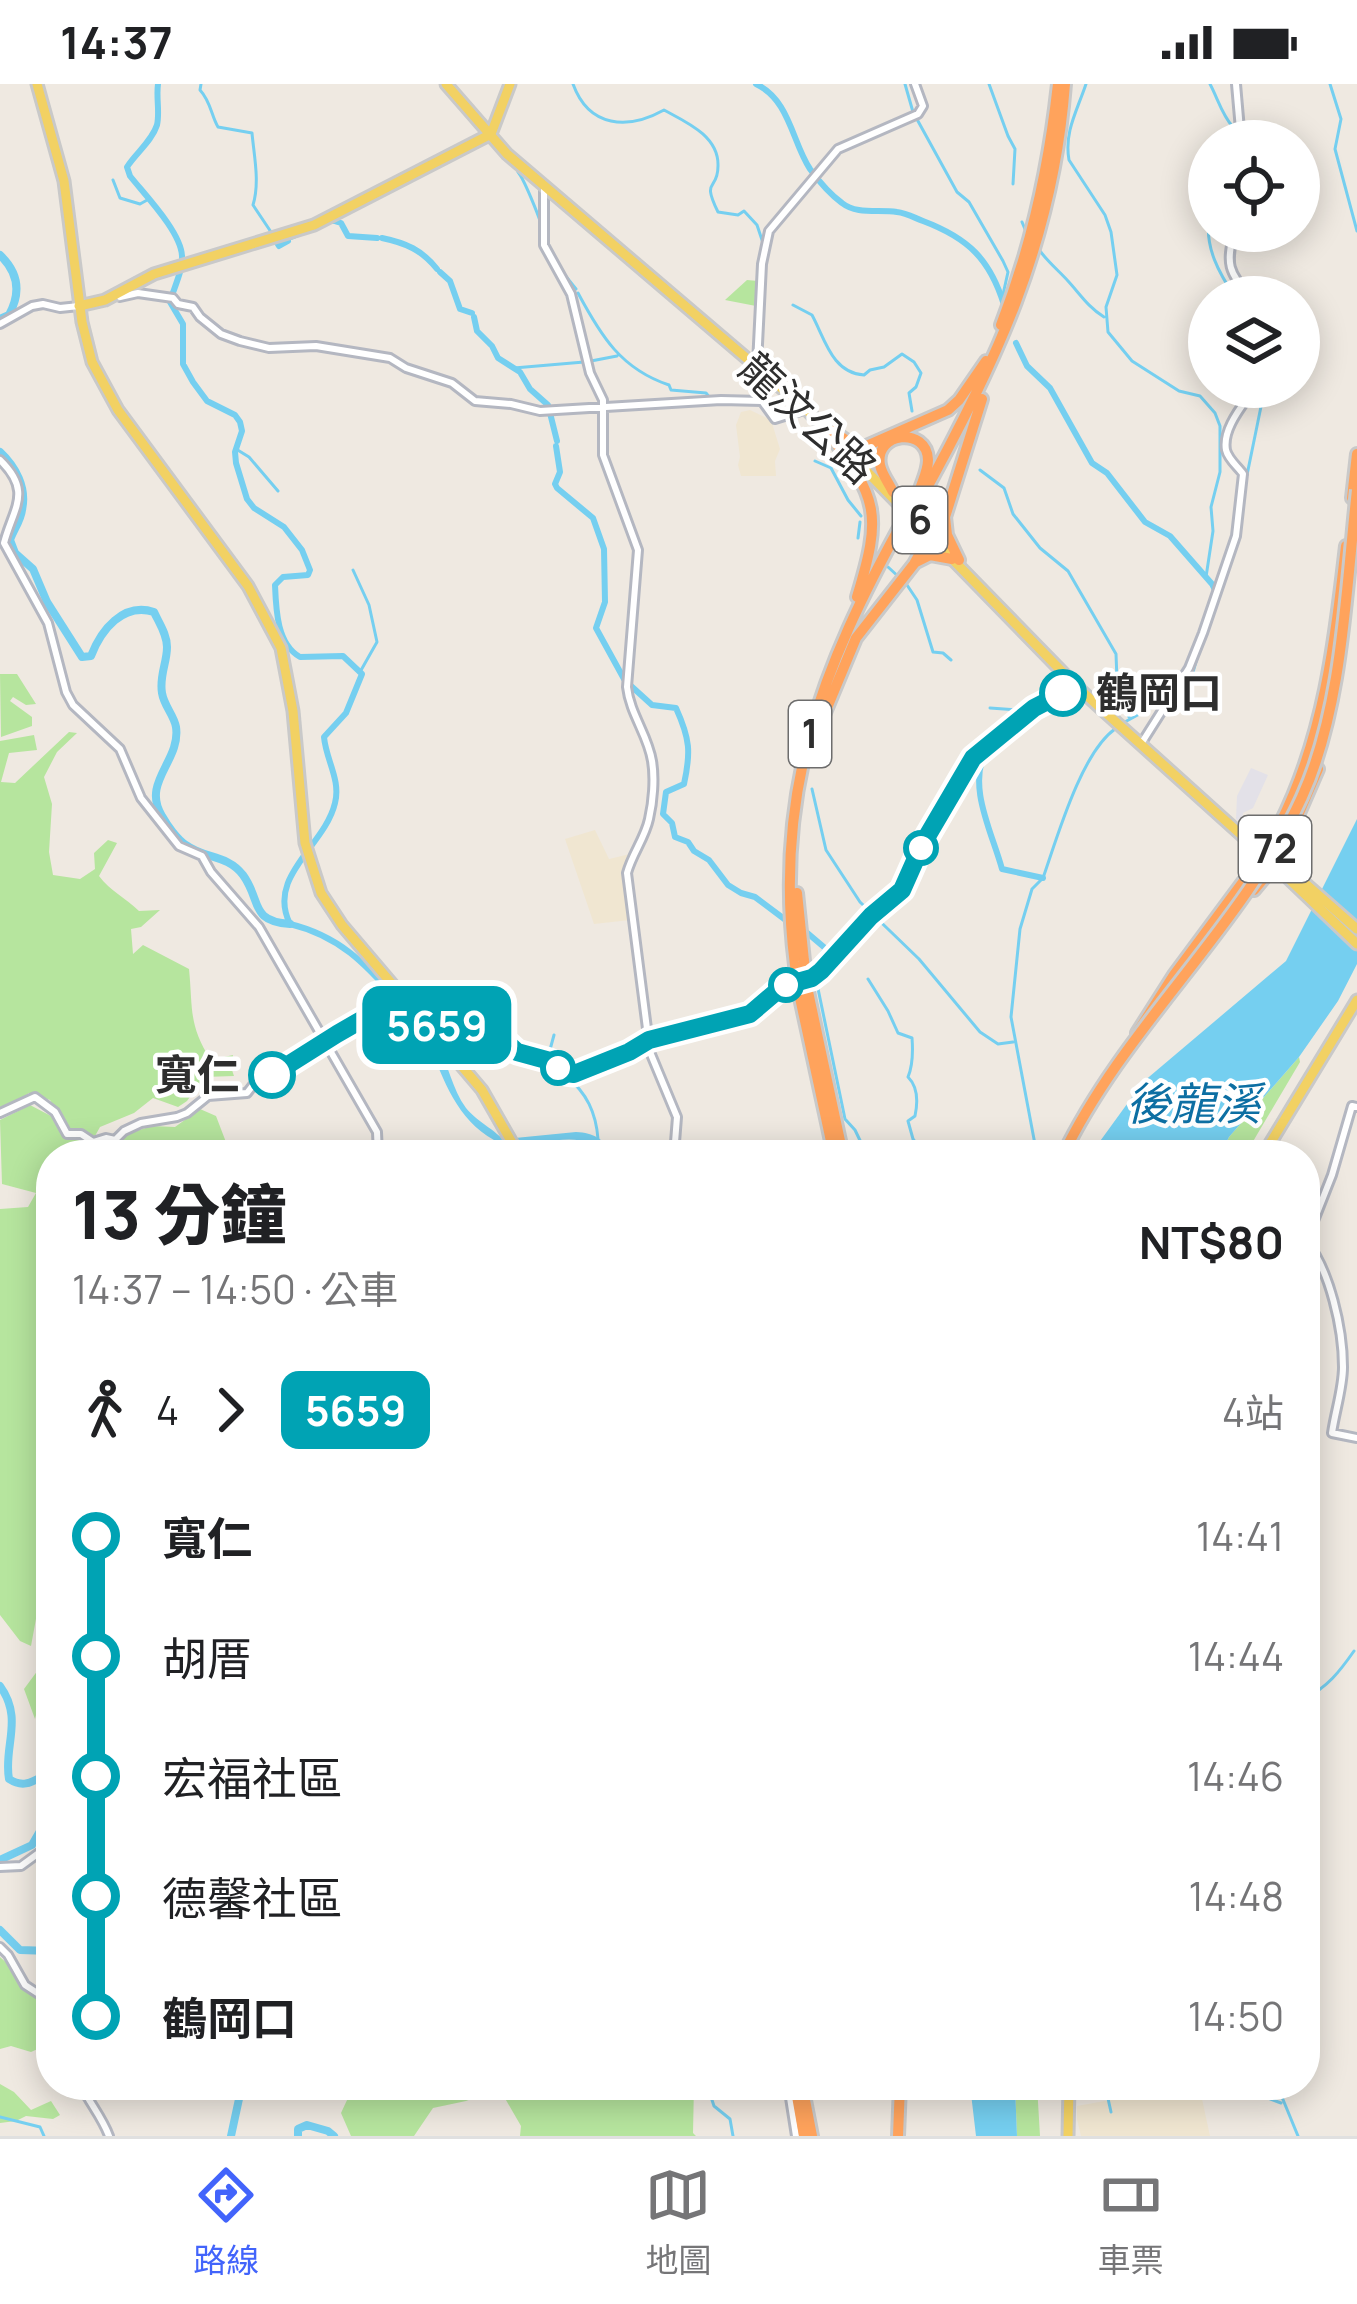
<!DOCTYPE html>
<html lang="zh-TW">
<head>
<meta charset="utf-8">
<style>
	body { margin:0; font-family:Manrope,"Noto Sans TC",sans-serif; background:#f2f2f2; color:#202124; height:100vh; display:flex; flex-direction:column; font-size:45px; white-space:nowrap }
	* { box-sizing:border-box; margin:0 }
	p { font-size:39px; color:#757577 }
	.icon { flex:none; width:66px; height:66px; fill:none; stroke:currentColor; stroke-width:2; stroke-linecap:round; stroke-linejoin:round }
	.map { position:relative; flex:1; overflow:hidden }
	.sheet { position:absolute; left:36px; top:1056px; width:1284px; height:960px; display:flex; flex-direction:column; background:#fff; border-radius:48px; box-shadow:0 6px 30px #0003 }
	.sheet>* { flex:none }
	.badge { padding:0 24px; border-radius:18px; font-size:42px; line-height:78px }
	.fabs { position:absolute; left:1188px; top:36px; display:grid; gap:24px }
	.fabs a { display:grid; place-items:center; width:132px; height:132px; border-radius:50%; background:#fff; box-shadow:0 6px 30px #0003; font-size:60px }
	.map>.badge { position:absolute; translate:-50% -50%; box-shadow:0 0 0 6px #fff }
	.legs { display:flex; align-items:center; gap:18px; height:132px; padding:0 36px; font-size:39px }
	.legs p { margin-inline-start:auto }
	.overview { display:flex; align-items:center; justify-content:space-between; height:204px; padding:0 36px }
	h1 { font-size:66px; font-weight:800; line-height:90px }
	ul { padding:0 36px; list-style:none }
	li { display:flex; align-items:center; gap:42px; height:120px; font-size:45px }
	li i { display:grid; place-items:center; width:18px; height:100%; margin:0 15px; background:currentColor }
	li i::after { content:''; width:30px; height:30px; margin:-15px; border:9px solid; border-radius:50%; background:#fff }
	li p { margin-inline-start:auto }
	li:first-child i { background:linear-gradient(#0000 50%,currentColor 0) }
	li:last-child i { background:linear-gradient(currentColor 50%,#0000 0) }
	.status { display:flex; justify-content:space-between; align-items:center; height:84px; padding:0 60px; background:#fff; direction:ltr }
	.status svg { height:33px; fill:currentColor }
	.tabs { display:flex; justify-content:space-around; align-items:center; height:168px; border-top:3px solid #e0e0e0; background:#fff; font-size:33px; color:#757577 }
	.tabs a { display:grid; justify-items:center; gap:6px }
	.tabs .on { color:#4264fb }
	.map>svg:first-child { display:block }
	.industrial { fill:#e3e1e8 }
	.education { fill:#f0e6d1 }
	.green { fill:#b6e59e }
	.water { fill:#75cff0 }
	.lines { fill:none; stroke-linecap:round; stroke-linejoin:round }
	.stream { stroke:#75cff0; stroke-width:3 }
	.canal { stroke:#75cff0; stroke-width:6 }
	.river { stroke:#75cff0; stroke-width:8 }
	.minor-casing { stroke:#b4b7c1; stroke-width:12 }
	.major-casing { stroke:#c9c9c9; stroke-width:15 }
	.highway-casing { stroke:#c9c9c9; stroke-width:16 }
	.minor { stroke:#fff; stroke-width:6 }
	.major { stroke:#f2d163; stroke-width:9 }
	.highway { stroke:#ffa35c; stroke-width:10 }
	.highway-bridge-casing { stroke:#c9c9c9; stroke-width:16; stroke-linecap:butt }
	.highway-bridge { stroke:#ffa35c; stroke-width:10 }
	.line-1-casing { stroke:#fff; stroke-width:27 }
	.line-1 { stroke:#00a3b4; stroke-width:18 }
	.stop-1-dot { fill:#fff; stroke:#00a3b4; stroke-width:6 }
	.labels { text-anchor:middle; stroke-width:9; stroke-linejoin:round; paint-order:stroke }
	.shield { fill:#fff; stroke:#6d6d6d; stroke-width:3 }
	.shield-label { font-size:39px; font-weight:bold; fill:#2e2e2e }
	.street-label { font-size:42px; fill:#2e2e2e; stroke:#fff }
	.stop-label { font-size:42px; font-weight:bold; fill:#2e2e2e; stroke:#fff; text-anchor:start }
	.water-label { font-size:45px; font-style:italic; fill:#0d6fa3; stroke:#fff }
</style>
</head>
<body>
<div class="status"><b>14:37</b><svg viewBox="0 0 49 12"><path d="M0 12V9h3v3zM5 12V6h3v6zM10 12V3h3v9zM15 12V0h3v12zM26 1h20v11H26zM47 4h2v5h-2z"/></svg></div>
<div class="map">
<svg width="1357" height="2052" viewBox="0 0 1357 2052">
	<rect width="100%" height="100%" fill="#efe9e1"/>
	<!-- industrial -->
	<path class="industrial" d="M1251 684 1268 691 1253 724 1243 729 1242 740 1236 735 1237 712Z"/>
	<!-- education -->
	<path class="education" d="M750 326 771 336 780 365 775 377 776 392H741L738 381 740 373 736 341 741 328Z
		M595 746 609 775 630 770 625 789 630 836 594 840 565 755Z
		M1107 2001H1199L1210 2052H1081L1077 2035V2022L1110 2016Z"/>
	<!-- green -->
	<path class="green" d="M747 196 758 197 756 222 725 216Z
		M0 590H17L36 620 26 621 13 613 10 617 32 633V642L1 653Z
		M69 648 77 649 57 668 44 693 52 720 49 768 53 791 80 795 95 785 94 769 108 756 117 759 99 792C110 807 126 814 139 827L160 826 141 843 131 845 133 870 143 861 189 885C193 924 188 941 211 976L233 971 231 983 234 992 204 993 187 1017 178 1023 153 1014 134 1029 100 1043 95 1052C87 1049 76 1050 69 1047 61 1042 56 1024 50 1016L29 1009 15 1019 0 1024V657L34 651 37 666 9 669 1 698 15 699Z
		M1299 973 1300 978 1245 1071H1220L1229 1053Z
		M30 1021 51 1032 61 1050 96 1062 119 1061 127 1050 152 1042 175 1043 200 1025 216 1032 229 1066 226 1071H51V1468L37 1480 50 1489 38 1524 31 1562 20 1557 0 1531V1125L28 1123 36 1109 2 1100 0 1036Z
		M51 1555V1612L42 1608 35 1635 24 1605 41 1582Z
		M0 1873 27 1897 48 1927H51V1959L31 1968 11 1962 0 1965Z
		M0 2000 14 2008 31 2026 51 2017 60 2031 53 2035 26 2032 16 2037 0 2039Z
		M354 2001H694L693 2049 696 2052H520L521 2042 499 2004 466 2017 433 2024 414 2052H351L341 2029Z
		M1015 2001H1037L1040 2052H1017Z"/>
	<!-- water -->
	<path class="water" d="M1357 735V880L1338 917 1299 973 1229 1053 1220 1071H1090L1143 998 1286 877Z
		M400 916C412 931 427 945 437 961 449 981 452 1005 466 1024 478 1039 499 1047 509 1063 466 1047 449 1011 434 972 426 952 408 935 395 918Z
		M576 1048C594 1049 604 1055 613 1071H604C587 1045 546 1059 519 1062L515 1054Z
		M970 2001H1015L1017 2052H976Z"/>
	<g class="lines">
		<!-- stream -->
		<path class="stream" d="M201 0 200 6C211 18 211 31 218 43L252 49C254 72 260 98 253 121L271 148
			M573 0C589 44 628 46 664 26 686 38 719 52 718 82 718 108 701 93 718 128L738 131 744 127 757 141 763 159
			M905 0 913 28 957 108 969 118 1003 177 1008 188 1002 215
			M989 0 1008 52 1015 65 1013 100
			M1086 0C1077 27 1064 48 1069 76L1105 131 1111 148 1117 191 1106 223 1108 248 1132 277 1179 307 1200 312 1215 329 1220 342V388L1211 423 1213 447 1206 493
			M1210 0C1218 15 1222 31 1233 43L1232 57
			M1330 0 1341 35 1335 65 1357 147
			M518 88C524 95 538 130 541 140
			M113 96 120 114 140 120 149 115
			M1209 135C1205 164 1219 189 1235 213
			M1022 138 1027 150
			M1040 167C1049 179 1059 187 1068 197 1080 210 1088 223 1104 233
			M564 190 576 205
			M578 209C601 252 621 285 669 301L671 306 706 309 710 314
			M793 221 812 231C825 255 832 289 864 291L870 286 884 283 902 270 914 278 921 289 916 303 909 309 912 327
			M591 277 617 272
			M514 284 584 278
			M236 365 249 373 278 407
			M815 377 831 384 848 416 861 432
			M980 386 1004 404 1013 430 1040 464 1068 487 1116 570 1117 596 1129 633
			M1247 391 1265 303
			M1241 438 1246 396
			M858 454 860 438
			M1230 479 1237 459
			M888 483 900 494
			M353 486 369 521 377 558 360 588
			M905 498 917 516 933 568 943 569 951 576
			M990 624 1019 626 1023 629
			M1123 639 1154 622 1166 593 1193 588 1199 567
			M987 661V657L1005 645
			M791 677 796 682
			M812 705 826 766 860 818 919 875 980 948 998 960 1013 958
			M815 889V878L825 864 839 863
			M816 895 845 1035 855 1046 867 1071
			M868 895 888 927 898 949 912 954C913 967 913 981 908 993 918 1003 918 1018 915 1032L908 1037 913 1055 921 1066 920 1071
			M548 973 554 951
			M566 992C587 1009 596 1029 598 1055
			M1037 1071 1011 933 1020 845 1032 805 1043 794C1057 754 1081 669 1115 645
			M1305 1614C1327 1604 1340 1587 1354 1567
			M707 2001 714 2022 730 2035 733 2052
			M1105 2001 1111 2028
			M1245 2001 1260 2011 1281 2019
			M1277 2001 1298 2052
			M0 2033 40 2043 44 2052"/>
		<!-- canal -->
		<path class="canal" d="M158 0C156 14 160 28 157 41 152 57 136 69 127 83L130 92C145 111 181 148 182 172 183 187 174 203 170 218L183 240V280L193 298 207 317 235 331 240 338 242 347 235 368 236 379 247 415 254 424 284 443 302 466 310 486 308 491 283 493 275 501C276 526 277 560 300 573L343 572 362 590 346 629 324 653C326 676 341 696 335 719 325 762 266 792 290 840 339 852 365 879 397 916
			M756 0C790 16 792 58 810 85 818 96 831 111 842 119 857 131 879 125 897 128 906 129 915 134 923 137 968 154 990 175 1004 221
			M291 153 331 136 341 139 348 152 377 154
			M382 154C406 159 422 166 437 185
			M276 157 279 162 288 157
			M440 188 450 197 460 225 472 229
			M474 233 477 247 492 262 498 274 520 288 530 305 548 321 557 357
			M1016 259 1027 282 1050 304 1092 379 1107 389 1145 438 1170 452 1212 500 1217 510
			M556 362 560 388 555 400 557 404 593 434 604 465 605 518 596 544 624 595
			M630 601 652 621 676 624C690 655 691 668 684 700L666 708 663 730 672 739 675 753 688 758 694 767 709 776 728 801 741 809 755 813 787 837
			M986 666C967 703 992 748 1002 785L1043 794
			M805 847 825 864"/>
		<!-- river -->
		<path class="river" d="M0 171C19 189 21 209 9 231L0 235
			M0 368C16 383 27 404 22 426 21 436 13 447 10 456L15 469 33 485 47 518 82 573 91 572C101 546 123 518 154 528 159 539 167 550 167 563 167 579 159 592 162 609 164 622 174 631 176 643 181 677 141 698 162 732 167 741 177 755 186 761 204 775 227 770 243 791 262 817 249 837 290 840
			M0 1602C24 1635 3 1663 9 1695 26 1706 35 1695 51 1688
			M0 1776 32 1761 51 1728
			M0 1846 20 1866 51 1867
			M231 2052 242 2001
			M298 2052V2045L307 2041 328 2047 334 2052"/>
		<!-- minor casing -->
		<g class="minor-casing">
			<path id="minor" d="M1236 0 1241 57
				M544 102V161L571 210 590 289 603 316V371L638 466 627 603C630 630 648 651 652 677 655 694 653 718 649 735 645 754 632 770 627 789L650 968 677 1033 674 1071
				M1234 147C1226 182 1228 186 1250 213
				M120 213 138 209 173 214 178 220 193 223 200 233 221 250 240 257 269 264 316 262 390 274 406 284 452 299 475 317 511 320 540 327 721 316 762 317 775 335 807 325
				M0 240 32 222 43 220 60 224 79 222
				M757 280 762 180 769 147 838 65 918 30 923 22 915 0
				M0 376C33 408 13 424 4 459L48 539 66 608 73 621 120 665 141 714 179 762 202 772 211 788 259 843 377 1048 378 1071
				M1141 660 1189 584 1203 549 1236 452 1243 390C1238 383 1228 375 1226 366 1222 344 1244 320 1255 303
				M812 894 832 876 877 827 902 806 922 761 973 674 1038 621 1076 602
				M428 939 491 951 506 958 517 968 549 977 566 989 574 990 629 968 649 956 750 930 776 907 795 898
				M1357 1023 1352 1022 1332 1091 1306 1157C1330 1186 1343 1245 1343 1283 1343 1304 1335 1328 1332 1349L1357 1354
				M0 1029 35 1013 55 1028 67 1050H81L93 1058 106 1054 115 1056 124 1047 141 1039 177 1033 187 1029 208 1012 247 1009 257 996 272 991 337 950 403 912
				M0 1783 21 1782 51 1760
				M0 1863 8 1871 25 1901 51 1918
				M81 2001C90 2020 102 2033 109 2052
				M788 2001 796 2052"/>
		</g>
		<!-- major casing -->
		<g class="major-casing">
			<path id="major" d="M37 0 64 97 82 238 92 278 118 326 248 502 281 564 293 627 305 759 321 809 342 841 482 1006 519 1071
				M446 0 507 70 806 325 828 348
				M79 222 105 216 154 190 314 141 491 50 510 0
				M844 364 1076 602 1258 766
				M1275 773 1357 845
				M1270 777 1357 860
				M1263 1071 1357 916
				M1068 2052 1069 2001"/>
		</g>
		<!-- highway casing -->
		<g class="highway-casing">
			<path id="highway" d="M1001 241C1031 164 1049 82 1058 0
				M826 346C879 415 882 430 857 513
				M833 347 853 361 864 363 948 326 959 316 986 277
				M893 408C889 399 882 391 880 381 874 348 927 342 928 376 928 386 923 396 920 405
				M1352 414 1357 370
				M918 420C995 282 1053 159 1065 0
				M959 476 947 451 945 433 982 315
				M916 478 930 471 952 475
				M814 655 856 554 914 480 951 414
				M1251 752 1261 755 1274 749
				M1279 775 1318 685
				M1252 786C1266 771 1271 758 1280 740 1324 653 1335 558 1346 462
				M1254 806 1275 781
				M797 809 804 877
				M795 881C773 709 821 585 903 437
				M807 903 843 1071
				M799 909 834 1071
				M1137 949 1174 891 1252 786 1254 775 1252 761
				M795 2001 804 2052
				M802 2001 812 2052
				M898 2052 900 2001"/>
		</g>
		<!-- minor -->
		<use href="#minor" class="minor"/>
		<!-- major -->
		<use href="#major" class="major"/>
		<!-- highway -->
		<use href="#highway" class="highway"/>
		<!-- highway-bridge casing -->
		<g class="highway-bridge-casing">
			<path id="highway-bridge" d="M907 439 918 420
				M804 877 807 903
				M795 881 799 909
				M1063 1071C1125 942 1243 843 1302 713 1343 623 1346 504 1357 406"/>
		</g>
		<!-- highway-bridge -->
		<use href="#highway-bridge" class="highway-bridge"/>
	</g>
	<g class="lines">
		<!-- line-1 casing -->
		<g class="line-1-casing">
			<path id="line-1" d="M272 991 337 950 403 912 425 938 491 951 506 958 517 968 550 977 566 989 574 990 629 968 649 956 750 930 783 902 812 894 821 887 871 832 902 806 922 761 973 674 1034 624 1063 609"/>
		</g>
		<!-- line-1 -->
		<use href="#line-1" class="line-1"/>
	</g>
	<!-- markers -->
	<g class="stop-1-dot">
		<circle cx="1063" cy="609" r="21"/>
		<circle cx="921" cy="764" r="15"/>
		<circle cx="786" cy="901" r="15"/>
		<circle cx="558" cy="984" r="15"/>
		<circle cx="272" cy="991" r="21"/>
	</g>
	<g class="labels">
		<!-- shield labels -->
		<g class="shield">
			<rect x="893" y="403" width="54" height="66" rx="9"/>
			<rect x="789" y="617" width="42" height="66" rx="9"/>
			<rect x="1239" y="732" width="72" height="66" rx="9"/>
		</g>
		<g class="shield-label">
			<text x="920" y="450">6</text>
			<text x="810" y="664">1</text>
			<text x="1275" y="779">72</text>
		</g>
		<!-- street labels -->
		<g class="street-label">
			<text transform="translate(808 334) rotate(43)" y="15">龍汶公路</text>
		</g>
		<!-- stop labels -->
		<g class="stop-label">
			<text x="1096" y="624">鶴岡口</text>
			<text x="239" y="1006" text-anchor="end">寬仁</text>
		</g>
		<!-- water labels -->
		<g class="water-label">
			<text x="1193" y="1036">後龍溪</text>
		</g>
	</g>
</svg>
<div class="fabs">
<a><svg class="icon" aria-label="locate" viewBox="0 0 24 24"><circle cx="12" cy="12" r="6"/><path d="M12 2v4M12 18v4M2 12h4M18 12h4"/></svg></a>
<a><svg class="icon" aria-label="layers" viewBox="0 0 24 24"><path d="M12 4l9 5-9 5-9-5zM3 14l9 5 9-5"/></svg></a>
</div>
<b class="badge" style="left:437px;top:941px;background:#00a3b4;color:#fff">5659</b>
<section class="sheet">
<div class="overview"><div><h1>13 分鐘</h1><p>14:37 – 14:50 · 公車</p></div><b>NT$80</b></div>
<div class="legs"><svg class="icon" aria-label="walk" viewBox="0 0 24 24"><circle cx="13" cy="4" r="2"/><path d="M13 8l-2 6 4 7M11 14l-3 7M7 12l3-4h3l4 4"/></svg>4<svg class="icon" aria-label="forward" viewBox="0 0 24 24"><path d="M9 5l7 7-7 7"/></svg><b class="badge" style="background:#00a3b4;color:#fff">5659</b><p>4站</p></div>
<ul>
<li><i style="color:#00a3b4"></i><b>寬仁</b><p>14:41</p></li>
<li><i style="color:#00a3b4"></i><span>胡厝</span><p>14:44</p></li>
<li><i style="color:#00a3b4"></i><span>宏福社區</span><p>14:46</p></li>
<li><i style="color:#00a3b4"></i><span>德馨社區</span><p>14:48</p></li>
<li><i style="color:#00a3b4"></i><b>鶴岡口</b><p>14:50</p></li>
</ul>
</section>
</div>
<nav class="tabs">
<a class="on"><svg class="icon" aria-label="directions" viewBox="0 0 24 24"><path d="M12 3l9 9-9 9-9-9zM9 14v-3h6M13 9l2 2-2 2"/></svg>路線</a>
<a><svg class="icon" aria-label="map" viewBox="0 0 24 24"><path d="M3 6l6-2 6 2 6-2v14l-6 2-6-2-6 2zM9 4v14M15 6v14"/></svg>地圖</a>
<a><svg class="icon" aria-label="tickets" viewBox="0 0 24 24"><path d="M3 7h18v10H3zM15 7v10"/></svg>車票</a>
</nav>
</body>
</html>
